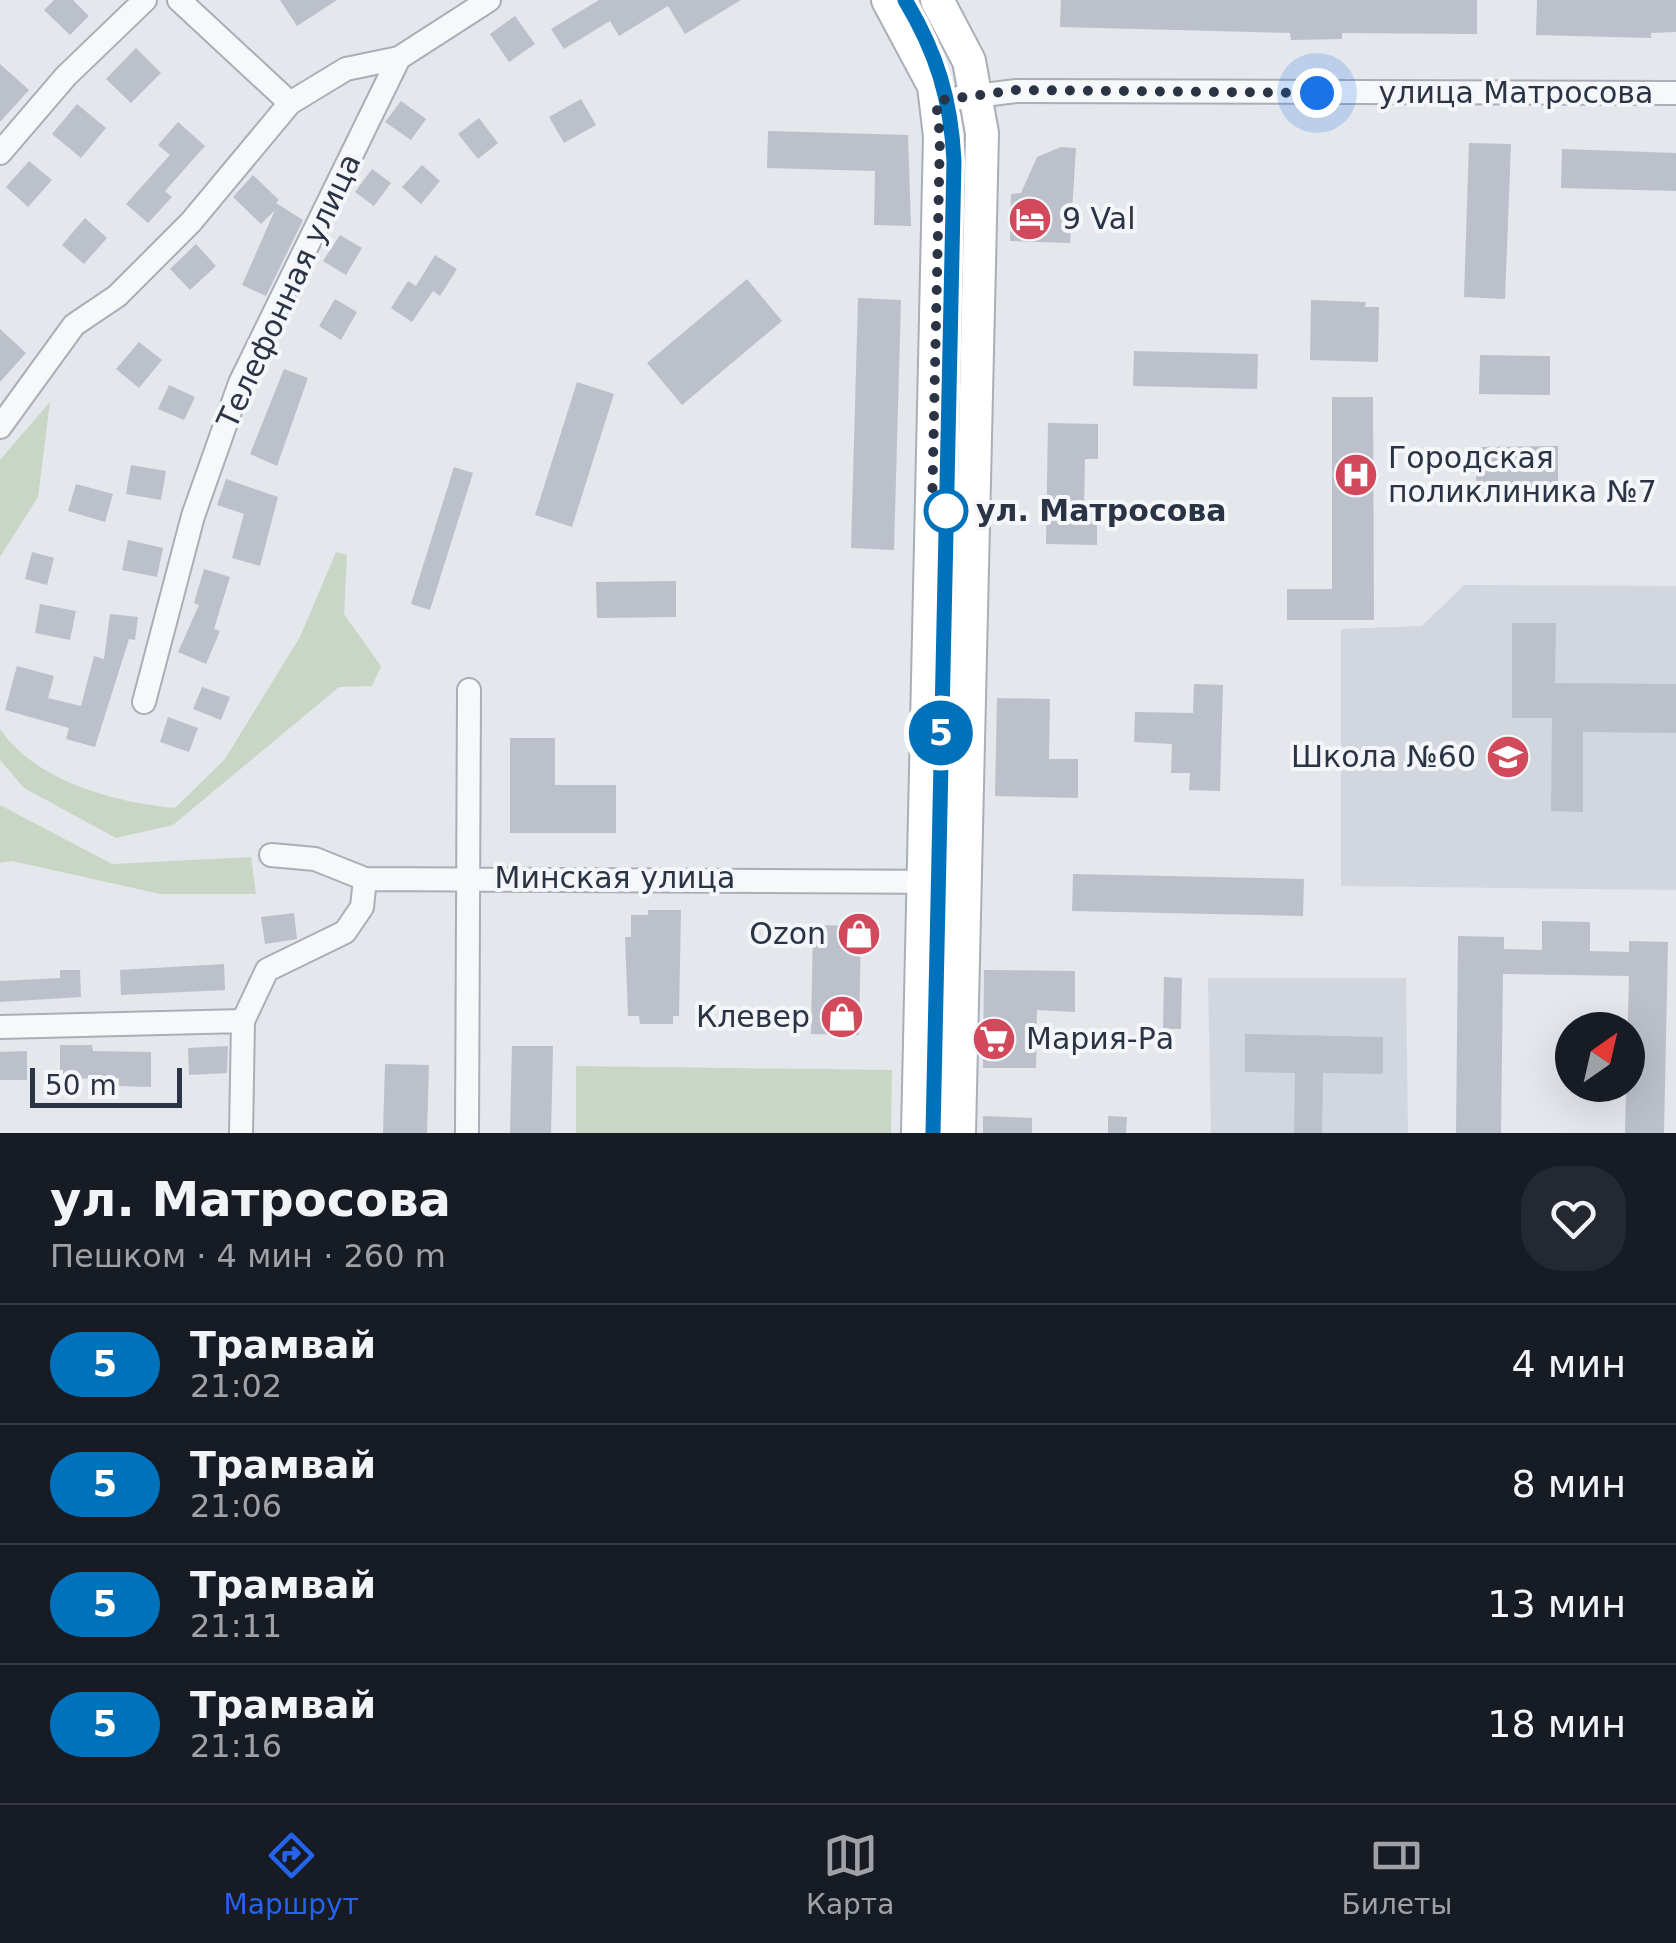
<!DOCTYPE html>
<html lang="ru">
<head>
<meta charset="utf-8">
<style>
	body { margin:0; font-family:"DejaVu Sans",sans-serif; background:#242831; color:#f1f3f6; height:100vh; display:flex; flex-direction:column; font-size:38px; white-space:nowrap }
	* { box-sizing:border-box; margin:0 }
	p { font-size:32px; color:#9ea1a6 }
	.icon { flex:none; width:55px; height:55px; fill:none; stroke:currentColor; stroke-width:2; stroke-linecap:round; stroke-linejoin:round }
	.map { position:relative; height:1133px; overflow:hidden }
	.side { display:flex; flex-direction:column; background:#171b24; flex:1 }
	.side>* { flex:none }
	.badge { padding:0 20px; border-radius:32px; font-size:35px; line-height:65px }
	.needle { width:65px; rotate:34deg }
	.tools { position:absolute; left:1555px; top:1012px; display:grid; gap:20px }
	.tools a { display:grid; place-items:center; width:90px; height:90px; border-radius:50%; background:#171b24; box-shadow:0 10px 40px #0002; font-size:50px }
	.scale { position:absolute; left:30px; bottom:25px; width:152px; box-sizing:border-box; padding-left:10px; border:5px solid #2b3445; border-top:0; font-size:28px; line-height:35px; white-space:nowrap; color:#2b3445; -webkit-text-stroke:8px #f4f6f9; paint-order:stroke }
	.you { position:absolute; width:50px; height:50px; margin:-25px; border:8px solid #fff; border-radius:50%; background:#1a73e8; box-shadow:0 0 0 15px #1a73e833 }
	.map>.badge { position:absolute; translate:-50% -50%; box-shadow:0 0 0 5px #fff }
	.round { display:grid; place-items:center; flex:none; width:105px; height:105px; border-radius:40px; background:#242831 }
	.summary { display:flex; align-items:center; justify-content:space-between; height:170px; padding:0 50px }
	h1 { font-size:48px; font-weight:700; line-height:75px }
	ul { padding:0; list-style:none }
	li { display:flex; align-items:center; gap:30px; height:120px; padding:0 50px; border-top:2px solid #363941 }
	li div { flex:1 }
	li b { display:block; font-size:38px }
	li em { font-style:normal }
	li .badge { min-width:110px; font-weight:700; text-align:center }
	.menu { display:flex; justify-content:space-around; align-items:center; height:140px; border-top:2px solid #363941; background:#171b24; font-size:28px; color:#9ea1a6 }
	.menu a { display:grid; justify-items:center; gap:5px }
	.menu .on { color:#2563eb }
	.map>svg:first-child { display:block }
	.built { fill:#d2d6de }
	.green { fill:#c9d6c5 }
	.building { fill:#bbc0ca }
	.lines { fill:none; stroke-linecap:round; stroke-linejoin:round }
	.minor-casing { stroke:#a9aeb7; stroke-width:26 }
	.secondary-casing { stroke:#a9aeb7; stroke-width:36 }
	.minor { stroke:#f7f8fa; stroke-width:22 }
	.secondary { stroke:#fff; stroke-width:32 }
	.tram { stroke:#7d8696; stroke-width:2.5 }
	.line-casing { stroke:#fff; stroke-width:22 }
	.line { stroke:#0072bc; stroke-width:15 }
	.walk { stroke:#2b3445; stroke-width:10; stroke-dasharray:0 18 }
	.stop-dot { fill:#fff; stroke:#0072bc; stroke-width:5 }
	.labels { text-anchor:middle; stroke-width:8; stroke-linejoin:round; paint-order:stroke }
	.street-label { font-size:30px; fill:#2b3445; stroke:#f4f6f9 }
	.poi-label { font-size:30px; fill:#2b3445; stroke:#f4f6f9; text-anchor:start }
	.stop-label { font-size:30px; font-weight:bold; fill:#2b3445; stroke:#f4f6f9; text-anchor:start }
</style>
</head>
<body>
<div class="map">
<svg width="1676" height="1133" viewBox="0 0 1676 1133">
	<rect width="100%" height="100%" fill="#e4e7ec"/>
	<!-- built -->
	<path class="built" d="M1464 585 1676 586V890L1341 886V629L1422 626Z
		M1208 978H1406L1408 1133H1211Z"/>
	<!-- green -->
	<path class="green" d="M50 402 38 497 0 557V460Z
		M336 552 347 555 344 614 381 666 372 686 339 687 173 825 116 838 24 788 0 760V729C37 782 113 802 175 808L225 759 300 637Z
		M0 805 112 864 251 857 256 894H160L12 861 0 863Z
		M576 1066 892 1070 891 1133H576Z"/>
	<!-- building -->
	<path class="building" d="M54 0H73L89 16 70 35 44 10Z
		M280 0H337L297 26Z
		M599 0H741L685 34 668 6 619 36 610 21 564 49 551 29Z
		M1061 0H1477V34L1342 33V39L1291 40 1290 33 1060 27Z
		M1537 0H1676V32L1651 33V38L1536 35Z
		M515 16 535 44 509 62 490 34Z
		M136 48 161 73 131 103 106 79Z
		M0 64 29 90 0 122Z
		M581 99 596 125 564 143 549 117Z
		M401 101 426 119 411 140 385 122Z
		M77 104 106 128 81 158 52 134Z
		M479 118 498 143 478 159 458 134Z
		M178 122 205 146 165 191 172 197 148 223 126 204 170 155 158 145Z
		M768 131 908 135 911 226 874 225 875 171 767 168Z
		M1469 143 1511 144 1505 299 1464 297Z
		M1061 147 1076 148 1070 243 1010 241 1011 194 1021 193 1037 157Z
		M1562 149 1676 153V191L1561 188Z
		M29 161 52 180 28 207 6 187Z
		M422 165 440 181 421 204 402 187Z
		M372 169 391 183 374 206 355 192Z
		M253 175 279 200 276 203 303 220 266 296 242 285 275 210 261 224 233 197Z
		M85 218 107 238 84 264 62 245Z
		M340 235 362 248 346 275 323 261Z
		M196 244 216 266 190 290 170 269Z
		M435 255 457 269 440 296 433 291 412 322 391 308 408 281 416 286Z
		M747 279 782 321 682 405 647 363Z
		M858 298 901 300 894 550 851 548Z
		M335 299 357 312 341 340 319 326Z
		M1311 300 1366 302 1365 307H1379L1378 362 1310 360Z
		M0 329 26 353 0 382Z
		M139 342 162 360 139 388 116 369Z
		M1134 351 1258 354 1257 389 1133 386Z
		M1480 355 1550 356V395L1479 394Z
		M284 369 308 378 277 466 250 454Z
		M577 382 614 394 572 527 535 515Z
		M169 385 195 397 184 420 158 409Z
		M1332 397H1373L1374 620H1287V589H1332Z
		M1048 423 1098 424V459H1085L1084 508H1097V545L1046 544Z
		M1558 446V488L1476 489V447Z
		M131 465 166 471 161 500 126 494Z
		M454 467 473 473 430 610 411 604Z
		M226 479 278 497 260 566 232 558 244 514 217 505Z
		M76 484 113 494 105 522 68 511Z
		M128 540 163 548 157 577 122 570Z
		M32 552 54 558 47 585 25 579Z
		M204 569 230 577 214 629 220 631 206 664 178 652 199 605 194 603Z
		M676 581V617L597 618 596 582Z
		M40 604 76 611 70 640 35 633Z
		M110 614 138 617 135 640 129 639 95 747 66 739 69 728 5 710 17 666 54 676 48 698 81 706 94 656 104 659Z
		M1512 623H1556L1555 683 1676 684V733L1583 732V812L1551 811 1552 718H1512Z
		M1194 684 1223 685 1220 791 1189 790 1190 773H1171L1172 744 1134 742 1135 712 1193 713Z
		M202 687 230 697 221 720 193 709Z
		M997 698 1050 699 1049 759H1078V798L995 796Z
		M168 717 198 728 189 752 160 742Z
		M510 738H555V785H616V833H510Z
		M1073 874 1304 879 1303 916 1072 911Z
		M648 910H681L679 1016H673V1024H640L639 1016H628L625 937H631V915H648Z
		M294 913 297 939 265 944 261 917Z
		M1542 921 1590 922V951L1629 952V941L1668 942 1664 1133H1625L1629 976 1503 974 1501 1133H1456L1458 936 1504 937V949L1542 950Z
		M813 925 861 926 859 1035 811 1034Z
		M224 964 225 990 121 995 120 970Z
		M60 970H80L81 997 0 1002V981L60 978Z
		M984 970 1075 971V1012L1037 1010 1036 1068H983Z
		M1164 977 1182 978 1181 1029H1163Z
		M1245 1034 1383 1037V1074L1323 1073 1322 1133H1294L1295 1073 1245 1072Z
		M60 1045H92L93 1051 151 1052V1087L119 1086V1078L60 1079Z
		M228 1046 227 1073 189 1075 188 1048Z
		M512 1046H553L551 1133H510Z
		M27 1051V1080H0V1052Z
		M385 1064 429 1065 427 1133H383Z
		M983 1116 1032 1118V1133H983Z
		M1108 1116 1127 1117 1126 1133H1108Z"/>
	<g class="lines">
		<!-- minor casing -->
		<g class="minor-casing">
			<path id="minor" d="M179 0 290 103
				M936 101 1016 91 1676 93
				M0 153 66 76 145 0
				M0 427 74 325 117 296 191 222 290 103 346 69 399 58 489 0
				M144 702 193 516 240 383 399 58
				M271 855 315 859 365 879 963 882
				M0 1027 243 1021
				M241 1133 243 1021 267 970 345 932 362 907 365 879
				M467 1133 469 690"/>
		</g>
		<!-- secondary casing -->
		<g class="secondary-casing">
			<path id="secondary" d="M888 0 934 86 940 136 918 1133
				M937 0 969 61 982 133 959 1133"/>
		</g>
		<!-- minor -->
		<use href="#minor" class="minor"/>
		<!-- secondary -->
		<use href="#secondary" class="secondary"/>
		<!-- tram -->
		<path class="tram" d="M906 0C937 53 951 100 954 161L933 1133"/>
	</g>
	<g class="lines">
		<!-- line casing -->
		<g class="line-casing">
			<path id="line" d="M905 0C937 53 951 100 954 161L933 1133"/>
		</g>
		<!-- line -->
		<use href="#line" class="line"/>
		<!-- walk -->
		<path class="walk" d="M946 511 932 510 940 136 936 101 1016 90 1317 93"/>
	</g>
	<!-- icons -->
	<defs>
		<g id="hotel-disc" transform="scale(2.25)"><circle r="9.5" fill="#d1495b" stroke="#f4f6f9"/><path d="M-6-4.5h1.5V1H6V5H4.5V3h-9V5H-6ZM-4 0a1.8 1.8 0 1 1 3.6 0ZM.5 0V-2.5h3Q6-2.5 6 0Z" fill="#fff"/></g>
		<g id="hospital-disc" transform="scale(2.25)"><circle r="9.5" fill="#d1495b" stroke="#f4f6f9"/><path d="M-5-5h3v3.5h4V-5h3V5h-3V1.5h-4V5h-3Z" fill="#fff"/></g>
		<g id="school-disc" transform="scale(2.25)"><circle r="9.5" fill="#d1495b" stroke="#f4f6f9"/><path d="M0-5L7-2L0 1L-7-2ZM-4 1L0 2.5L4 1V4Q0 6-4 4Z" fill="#fff"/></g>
		<g id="shop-disc" transform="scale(2.25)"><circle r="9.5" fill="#d1495b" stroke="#f4f6f9"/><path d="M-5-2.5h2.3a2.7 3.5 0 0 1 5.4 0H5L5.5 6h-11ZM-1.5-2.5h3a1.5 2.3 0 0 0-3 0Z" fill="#fff"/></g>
		<g id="supermarket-disc" transform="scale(2.25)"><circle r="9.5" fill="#d1495b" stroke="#f4f6f9"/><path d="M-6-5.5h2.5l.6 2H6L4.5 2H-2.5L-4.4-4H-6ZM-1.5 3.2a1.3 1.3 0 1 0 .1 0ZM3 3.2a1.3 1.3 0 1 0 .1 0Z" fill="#fff"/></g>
	</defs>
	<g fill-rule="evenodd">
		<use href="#hotel-disc" x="1030" y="219"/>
		<use href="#hospital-disc" x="1356" y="475"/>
		<use href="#school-disc" x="1508" y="757"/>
		<use href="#shop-disc" x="859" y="934"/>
		<use href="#shop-disc" x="842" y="1017"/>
		<use href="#supermarket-disc" x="994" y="1039"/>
	</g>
	<!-- markers -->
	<circle class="stop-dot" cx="946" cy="511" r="20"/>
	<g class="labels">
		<!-- street labels -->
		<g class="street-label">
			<text x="1516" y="103">улица Матросова</text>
			<text transform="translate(289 291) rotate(-65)" y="10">Телефонная улица</text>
			<text x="615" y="888">Минская улица</text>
		</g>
		<!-- poi labels -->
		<g class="poi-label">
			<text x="1062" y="229">9 Val</text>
			<text x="1388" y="468">Городская<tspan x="1388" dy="34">поликлиника №7</tspan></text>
			<text x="1476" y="767" text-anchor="end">Школа №60</text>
			<text x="826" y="944" text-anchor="end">Ozon</text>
			<text x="810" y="1027" text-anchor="end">Клевер</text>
			<text x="1026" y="1049">Мария-Ра</text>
		</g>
		<!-- stop labels -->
		<g class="stop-label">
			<text x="976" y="521">ул. Матросова</text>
		</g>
	</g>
</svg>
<div class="tools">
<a><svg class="needle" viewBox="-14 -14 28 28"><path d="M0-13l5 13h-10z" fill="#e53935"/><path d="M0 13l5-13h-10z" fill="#9ea1a6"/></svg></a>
</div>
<div class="scale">50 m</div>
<div class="you" style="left:1317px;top:93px"></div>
<b class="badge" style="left:941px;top:733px;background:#0072bc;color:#fff">5</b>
</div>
<section class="side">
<div class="summary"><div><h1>ул. Матросова</h1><p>Пешком · 4 мин · 260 m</p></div><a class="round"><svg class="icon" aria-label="heart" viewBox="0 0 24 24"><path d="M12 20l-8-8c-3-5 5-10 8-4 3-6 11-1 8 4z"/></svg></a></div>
<ul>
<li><span class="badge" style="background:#0072bc;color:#fff">5</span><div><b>Трамвай</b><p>21:02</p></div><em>4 мин</em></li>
<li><span class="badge" style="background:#0072bc;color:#fff">5</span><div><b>Трамвай</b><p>21:06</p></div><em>8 мин</em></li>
<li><span class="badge" style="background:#0072bc;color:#fff">5</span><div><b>Трамвай</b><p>21:11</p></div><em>13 мин</em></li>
<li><span class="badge" style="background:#0072bc;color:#fff">5</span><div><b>Трамвай</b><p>21:16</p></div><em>18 мин</em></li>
</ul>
</section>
<nav class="menu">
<a class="on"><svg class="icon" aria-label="directions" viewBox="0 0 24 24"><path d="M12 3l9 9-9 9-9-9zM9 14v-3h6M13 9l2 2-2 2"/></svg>Маршрут</a>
<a><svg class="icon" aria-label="map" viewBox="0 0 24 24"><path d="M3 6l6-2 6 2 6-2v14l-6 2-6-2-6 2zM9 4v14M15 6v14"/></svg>Карта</a>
<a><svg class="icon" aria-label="tickets" viewBox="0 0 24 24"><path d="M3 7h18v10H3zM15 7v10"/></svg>Билеты</a>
</nav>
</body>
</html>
